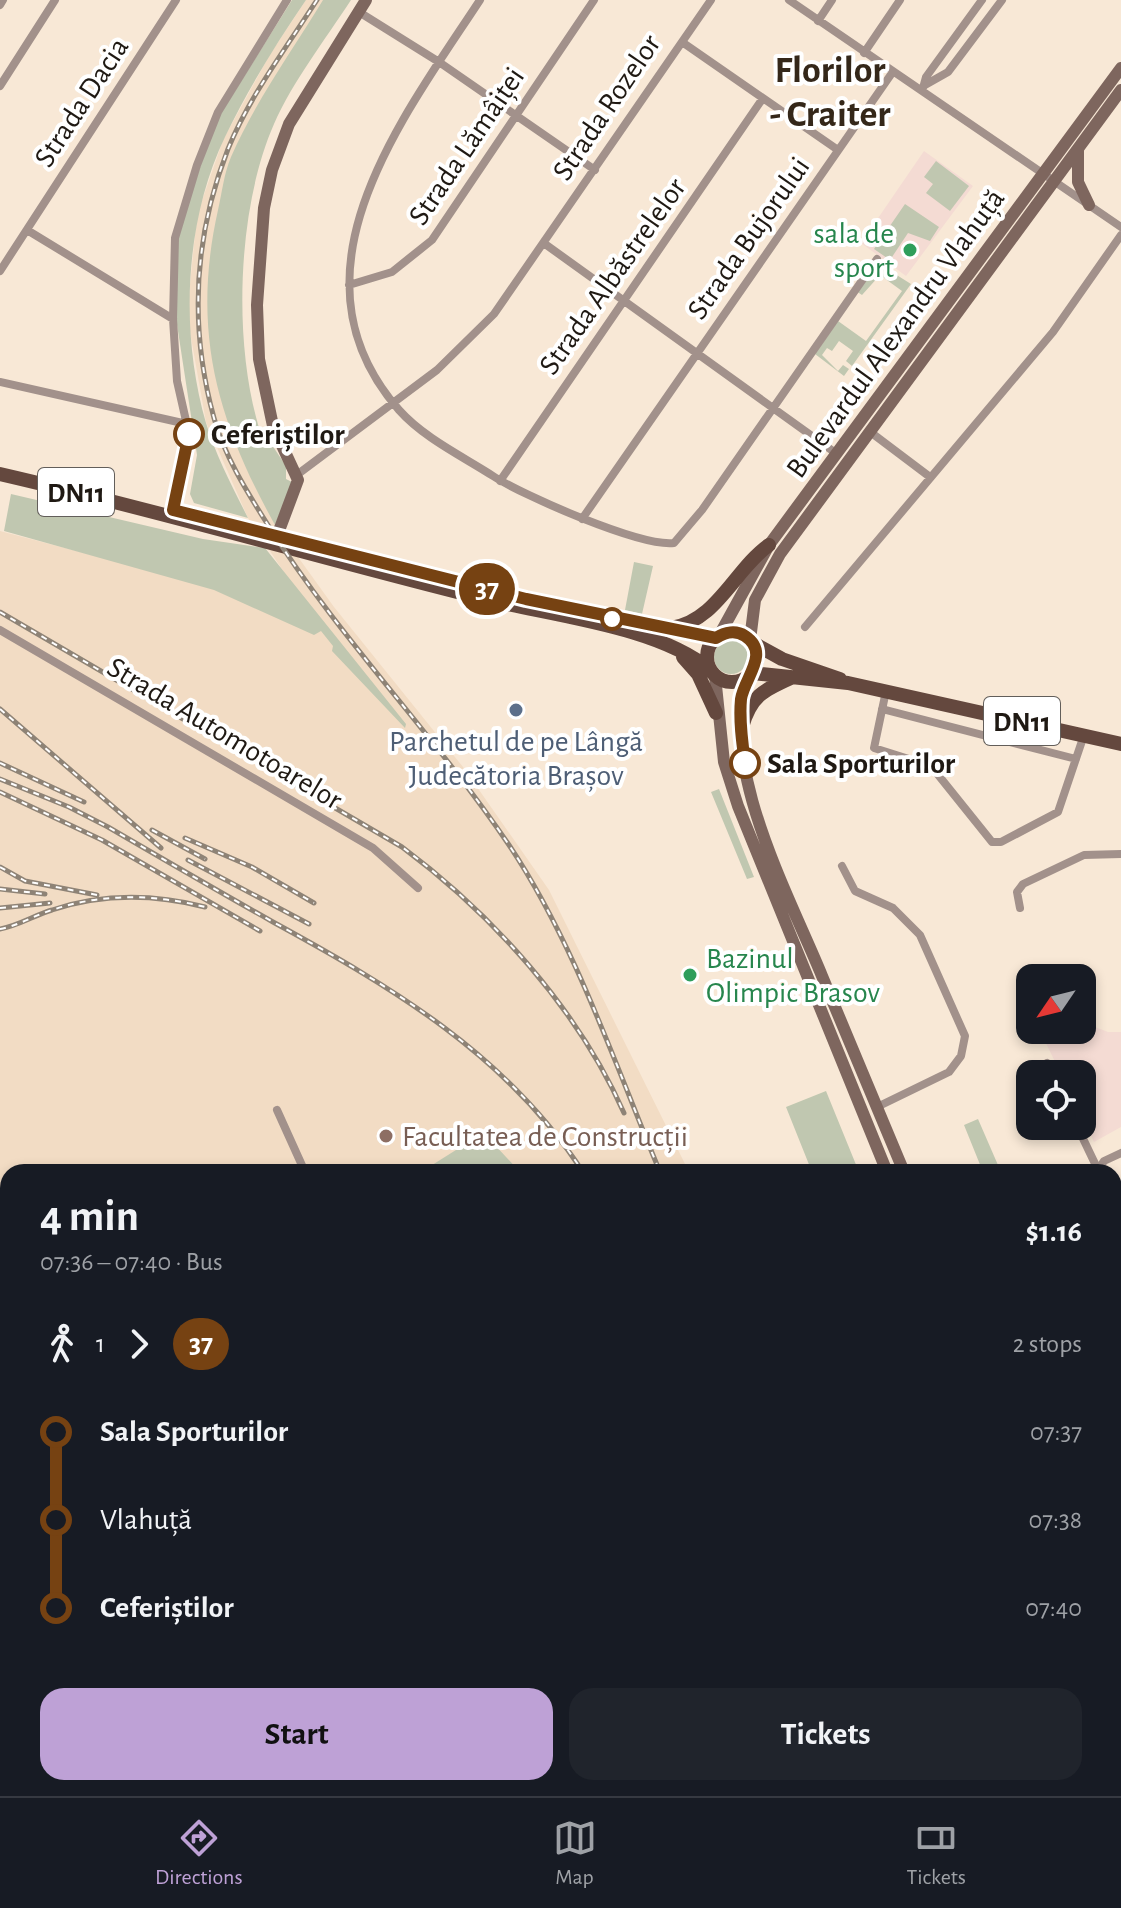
<!DOCTYPE html>
<html lang="en">
<head>
<meta charset="utf-8">
<style>
	body { margin:0; font-family:"Alegreya Sans",sans-serif; background:#20242c; color:#f1f3f6; height:100vh; display:flex; flex-direction:column; font-size:30px; white-space:nowrap }
	* { box-sizing:border-box; margin:0 }
	p { font-size:26px; color:#9ea1a6 }
	.icon { flex:none; width:44px; height:44px; fill:none; stroke:currentColor; stroke-width:2; stroke-linecap:round; stroke-linejoin:round }
	.map { position:relative; flex:1; overflow:hidden }
	.sheet { position:absolute; left:0px; top:1164px; width:1122px; height:632px; display:flex; flex-direction:column; background:#171b24; border-radius:24px 24px 0 0; box-shadow:0 4px 12px #0003 }
	.sheet>* { flex:none }
	.badge { padding:0 16px; border-radius:26px; font-size:28px; line-height:52px }
	.needle { width:52px; rotate:235deg }
	.buttons { position:absolute; left:1016px; top:964px; display:grid; gap:16px }
	.buttons a { display:grid; place-items:center; width:80px; height:80px; border-radius:16px; background:#171b24; box-shadow:0 4px 12px #0003; font-size:40px }
	.map>.badge { position:absolute; translate:-50% -50%; box-shadow:0 0 0 4px #fff }
	.legs { display:flex; align-items:center; gap:12px; height:88px; padding:0 40px; font-size:26px }
	.legs p { margin-inline-start:auto }
	.head { display:flex; align-items:center; justify-content:space-between; height:136px; padding:0 40px }
	h1 { font-size:44px; font-weight:700; line-height:60px }
	.cta { display:flex; gap:16px; margin-top:auto; padding:16px 40px }
	.cta a { flex:1; height:92px; border-radius:24px; background:#bea1d6; color:#111; font-size:32px; font-weight:700; line-height:92px; text-align:center }
	.cta a+a { background:#20242c; color:#f1f3f6 }
	ul { padding:0 40px; list-style:none }
	li { display:flex; align-items:center; gap:28px; height:88px; font-size:30px }
	li i { display:grid; place-items:center; width:12px; height:100%; margin:0 10px; background:currentColor }
	li i::after { content:''; width:20px; height:20px; margin:-10px; border:6px solid; border-radius:50%; background:#171b24 }
	li p { margin-inline-start:auto }
	li:first-child i { background:linear-gradient(#0000 50%,currentColor 0) }
	li:last-child i { background:linear-gradient(currentColor 50%,#0000 0) }
	.tab-bar { display:flex; justify-content:space-around; align-items:center; height:112px; border-top:2px solid #363941; background:#171b24; font-size:22px; color:#9ea1a6 }
	.tab-bar a { display:grid; justify-items:center; gap:4px }
	.tab-bar .active { color:#bea1d6 }
	.map>svg:first-child { display:block }
	.commercial { fill:#eed8cb }
	.built { fill:#f2dcc4 }
	.education { fill:#f4dbd3 }
	.green { fill:#c0c7b0 }
	.lines { fill:none; stroke-linecap:round; stroke-linejoin:round }
	.street { stroke:#a2918b; stroke-width:8 }
	.secondary { stroke:#7e665e; stroke-width:12 }
	.primary { stroke:#64483e; stroke-width:14 }
	.rail-casing { stroke:#8e8376; stroke-width:5 }
	.rail { stroke:#fff; stroke-width:2; stroke-dasharray:6; stroke-linecap:butt }
	.line-1-casing { stroke:#fff; stroke-width:18 }
	.line-1 { stroke:#764212; stroke-width:12 }
	.leisure-dot { fill:#2e9e5b; stroke:#fff; stroke-width:3 }
	.stop-1-dot { fill:#fff; stroke:#764212; stroke-width:4 }
	.service-dot { fill:#5c6f8a; stroke:#fff; stroke-width:3 }
	.education-dot { fill:#8d6e63; stroke:#fff; stroke-width:3 }
	.labels { text-anchor:middle; stroke-width:8; stroke-linejoin:round; paint-order:stroke }
	.shield { fill:#fff; stroke:#625e5a; stroke-width:2 }
	.shield-label { font-size:28px; font-weight:bold; fill:#1f1913 }
	.street-label { font-size:30px; fill:#1f1913; stroke:#fff }
	.leisure-label { font-size:30px; fill:#27864d; stroke:#fff; text-anchor:end }
	.stop-label { font-size:30px; font-weight:bold; fill:#1f1913; stroke:#fff; text-anchor:start }
	.service-label { font-size:30px; fill:#4e5e75; stroke:#fff }
	.education-label { font-size:30px; fill:#785e54; stroke:#fff; text-anchor:start }
	.district-label { font-size:38px; font-weight:bold; fill:#342719; stroke:#fff }
</style>
</head>
<body>
<div class="map">
<svg width="1121" height="1796" viewBox="0 0 1121 1796">
	<rect width="100%" height="100%" fill="#f8e8d6"/>
	<!-- commercial -->
	<path class="commercial" d="M131 1788H485L468 1796H133Z"/>
	<!-- built -->
	<path class="built" d="M306 0H324L214 237 275 525 334 607 463 767 549 890 689 1172H8V1400L0 1404V531L267 601 319 625 248 518 206 422 187 315 197 215 223 140 269 56Z
		M862 1788H955L958 1796H868Z"/>
	<!-- education -->
	<path class="education" d="M924 151 973 186 906 276 861 243Z
		M1082 1022 1108 1032H1121V1127L1094 1142 1082 1117V1074H1061L1040 1031 1082 1030Z"/>
	<!-- green -->
	<path class="green" d="M292 0H306C276 44 248 89 225 137 184 222 180 333 206 423 216 456 233 488 248 518L194 503 190 494 197 455 174 305 177 239 213 126Z
		M323 0H351C325 40 293 81 274 124 236 210 232 352 263 440L270 442 286 466V479L292 482 275 525C217 420 191 331 218 210 222 193 224 173 231 157 255 102 292 51 323 0Z
		M936 161 969 186 950 211 926 193 933 184 924 177Z
		M905 204 939 227 930 241 908 233 890 260 874 249Z
		M876 262 911 284 852 366 846 361 853 351 839 341 832 351 827 348 822 355 838 371 843 365 849 369 844 376 815 354 838 321 866 341 902 291 880 275 862 295 856 291Z
		M11 494 203 539 265 548 406 724 405 728 332 651 333 646 321 631 314 635 214 590 4 531Z
		M634 562 653 566 642 614 625 610Z
		M714 657a17 17 0 1 1 34 0a17 17 0 1 1-34 0Z
		M719 789 754 877 747 879 711 792Z
		M826 1091 859 1172H812L786 1107Z
		M978 1119 1001 1172H983L964 1125Z
		M475 1138 493 1143 520 1172H421Z
		M570 1788H860L866 1796H573Z"/>
	<g class="lines">
		<!-- street -->
		<path class="street" d="M480 0C402 119 280 274 399 410 424 438 462 456 493 476 524 496 641 547 674 543L702 510 877 259
			M789 0 1121 227
			M0 5 3 0
			M359 12 439 62 595 170
			M818 21 832 0
			M682 42 838 150
			M864 53 900 0
			M925 85 948 72 1002 0
			M0 86 55 0
			M923 88 926 77 982 0
			M27 230 173 319
			M545 244 837 454
			M0 271 176 0
			M349 285 392 272 432 240 594 0
			M0 382 187 424
			M869 431 930 477
			M298 474 437 370 494 314 711 0
			M500 481 763 98
			M173 510 189 434 177 381 173 319 175 238 197 165 218 112 287 0
			M582 519 892 73
			M805 627 1053 332 1121 235
			M0 630 373 848 418 888
			M886 691 874 748 931 766 992 842H1001L1058 812 1084 735
			M882 709 1076 759
			M842 866 855 891 893 908 920 935 965 1036 961 1056 949 1072 877 1107
			M1020 908 1017 892 1023 884 1084 855 1121 854
			M1047 1063 1052 1074
			M277 1110 305 1172
			M1077 1126 1099 1172
			M1098 1170 1104 1161 1121 1153
			M1114 1204 1121 1219
			M1114 1341 1121 1352
			M0 1532 8 1529
			M0 1704 8 1700
			M0 1729 8 1747
			M1114 1731 1121 1734
			M27 1788 31 1796
			M555 1788 558 1796
			M977 1788 980 1796
			M1092 1788 1095 1796
			M162 1796 179 1788
			M995 1796 1017 1788"/>
		<!-- secondary -->
		<path class="secondary" d="M1078 151V182L1089 205
			M277 536 298 480 273 426 259 359 257 305 264 208 272 170 289 124 366 0
			M720 634 769 545 1121 68
			M750 640 755 600 780 554 1121 90
			M715 676 724 762 738 806 887 1172
			M749 676C716 763 789 895 822 976 849 1041 877 1107 904 1172
			M0 1208 8 1235
			M0 1253 8 1295
			M1114 1317 1121 1313
			M1114 1337 1121 1333
			M0 1410 8 1405
			M0 1420 8 1418
			M1114 1628 1121 1634
			M1114 1647 1121 1652
			M120 1788 122 1796
			M133 1788 135 1796"/>
		<!-- primary -->
		<path class="primary" d="M0 474C161 511 320 558 481 598 548 615 659 626 710 670
			M450 580 504 594
			M575 611 716 638
			M671 628C716 622 735 569 769 545
			M707 657a25 25 0 1 1 50 0a25 25 0 1 1-50 0Z
			M753 643 782 659 840 679
			M683 657 698 674 716 713
			M752 673 848 683 1121 744
			M742 727C751 695 764 690 793 677"/>
		<!-- rail casing -->
		<g class="rail-casing">
			<path id="rail" d="M317 0C286 48 249 97 228 149 194 236 189 327 214 418 224 455 247 492 268 525 339 638 434 734 509 845 575 944 614 1062 660 1172
				M0 612 402 847C492 914 578 1009 624 1113
				M0 709 161 848
				M0 763 84 802
				M0 779 69 807 108 827C163 859 218 891 273 922 392 987 507 1055 583 1172
				M0 792 102 840 260 931
				M152 830 205 859
				M185 838 252 867 314 903
				M188 860 309 924
				M0 867 25 881 97 895
				M0 889 45 894
				M0 908 50 903
				M0 929C18 926 35 915 52 910 103 893 154 894 205 907
				M877 1788 882 1796
				M910 1788 915 1796
				M925 1788 929 1796"/>
		</g>
		<!-- rail -->
		<use href="#rail" class="rail"/>
	</g>
	<g class="lines">
		<!-- line-1 casing -->
		<g class="line-1-casing">
			<path id="line-1" d="M189 434 173 510 526 599 716 638C725 632 736 630 745 636 771 653 744 678 741 699 739 720 742 742 745 763"/>
		</g>
		<!-- line-1 -->
		<use href="#line-1" class="line-1"/>
	</g>
	<!-- markers -->
	<g class="leisure-dot">
		<circle cx="910" cy="250" r="8"/>
		<circle cx="690" cy="975" r="8"/>
	</g>
	<g class="stop-1-dot">
		<circle cx="189" cy="434" r="14"/>
		<circle cx="612" cy="619" r="10"/>
		<circle cx="745" cy="763" r="14"/>
	</g>
	<circle class="service-dot" cx="516" cy="710" r="8"/>
	<circle class="education-dot" cx="386" cy="1136" r="8"/>
	<g class="labels">
		<!-- shield labels -->
		<g class="shield">
			<rect x="38" y="468" width="76" height="48" rx="6"/>
			<rect x="984" y="697" width="76" height="48" rx="6"/>
		</g>
		<g class="shield-label">
			<text x="76" y="502">DN11</text>
			<text x="1022" y="731">DN11</text>
		</g>
		<!-- street labels -->
		<g class="street-label">
			<text transform="translate(81 102) rotate(-57)" y="10">Strada Dacia</text>
			<text transform="translate(606 107) rotate(-56)" y="10">Strada Rozelor</text>
			<text transform="translate(466 146) rotate(-56)" y="10">Strada Lămâiței</text>
			<text transform="translate(748 238) rotate(-55)" y="10">Strada Bujorului</text>
			<text transform="translate(612 276) rotate(-55)" y="10">Strada Albăstrelelor</text>
			<text transform="translate(895 333) rotate(-54)" y="10">Bulevardul Alexandru Vlahuță</text>
			<text transform="translate(225 733) rotate(31)" y="10">Strada Automotoarelor</text>
		</g>
		<!-- leisure labels -->
		<g class="leisure-label">
			<text x="894" y="243">sala de<tspan x="894" dy="34">sport</tspan></text>
			<text x="706" y="968" text-anchor="start">Bazinul<tspan x="706" dy="34">Olimpic Brasov</tspan></text>
		</g>
		<!-- stop labels -->
		<g class="stop-label">
			<text x="211" y="444">Ceferiștilor</text>
			<text x="767" y="773">Sala Sporturilor</text>
		</g>
		<!-- service labels -->
		<g class="service-label">
			<text x="516" y="751">Parchetul de pe Lângă<tspan x="516" dy="34">Judecătoria Brașov</tspan></text>
		</g>
		<!-- education labels -->
		<g class="education-label">
			<text x="402" y="1146">Facultatea de Construcții</text>
		</g>
		<!-- district labels -->
		<g class="district-label">
			<text x="830" y="82">Florilor<tspan x="830" dy="44">- Craiter</tspan></text>
		</g>
	</g>
</svg>
<div class="buttons">
<a><svg class="needle" viewBox="-14 -14 28 28"><path d="M0-13l5 13h-10z" fill="#e53935"/><path d="M0 13l5-13h-10z" fill="#9ea1a6"/></svg></a>
<a><svg class="icon" aria-label="locate" viewBox="0 0 24 24"><circle cx="12" cy="12" r="6"/><path d="M12 2v4M12 18v4M2 12h4M18 12h4"/></svg></a>
</div>
<b class="badge" style="left:487px;top:589px;background:#764212;color:#fff">37</b>
<section class="sheet">
<div class="head"><div><h1>4 min</h1><p>07:36 – 07:40 · Bus</p></div><b>$1.16</b></div>
<div class="legs"><svg class="icon" aria-label="walk" viewBox="0 0 24 24"><circle cx="13" cy="4" r="2"/><path d="M13 8l-2 6 4 7M11 14l-3 7M7 12l3-4h3l4 4"/></svg>1<svg class="icon" aria-label="forward" viewBox="0 0 24 24"><path d="M9 5l7 7-7 7"/></svg><b class="badge" style="background:#764212;color:#fff">37</b><p>2 stops</p></div>
<ul>
<li><i style="color:#764212"></i><b>Sala Sporturilor</b><p>07:37</p></li>
<li><i style="color:#764212"></i><span>Vlahuță</span><p>07:38</p></li>
<li><i style="color:#764212"></i><b>Ceferiștilor</b><p>07:40</p></li>
</ul>
<div class="cta"><a>Start</a><a>Tickets</a></div>
</section>
</div>
<nav class="tab-bar">
<a class="active"><svg class="icon" aria-label="directions" viewBox="0 0 24 24"><path d="M12 3l9 9-9 9-9-9zM9 14v-3h6M13 9l2 2-2 2"/></svg>Directions</a>
<a><svg class="icon" aria-label="map" viewBox="0 0 24 24"><path d="M3 6l6-2 6 2 6-2v14l-6 2-6-2-6 2zM9 4v14M15 6v14"/></svg>Map</a>
<a><svg class="icon" aria-label="tickets" viewBox="0 0 24 24"><path d="M3 7h18v10H3zM15 7v10"/></svg>Tickets</a>
</nav>
</body>
</html>
